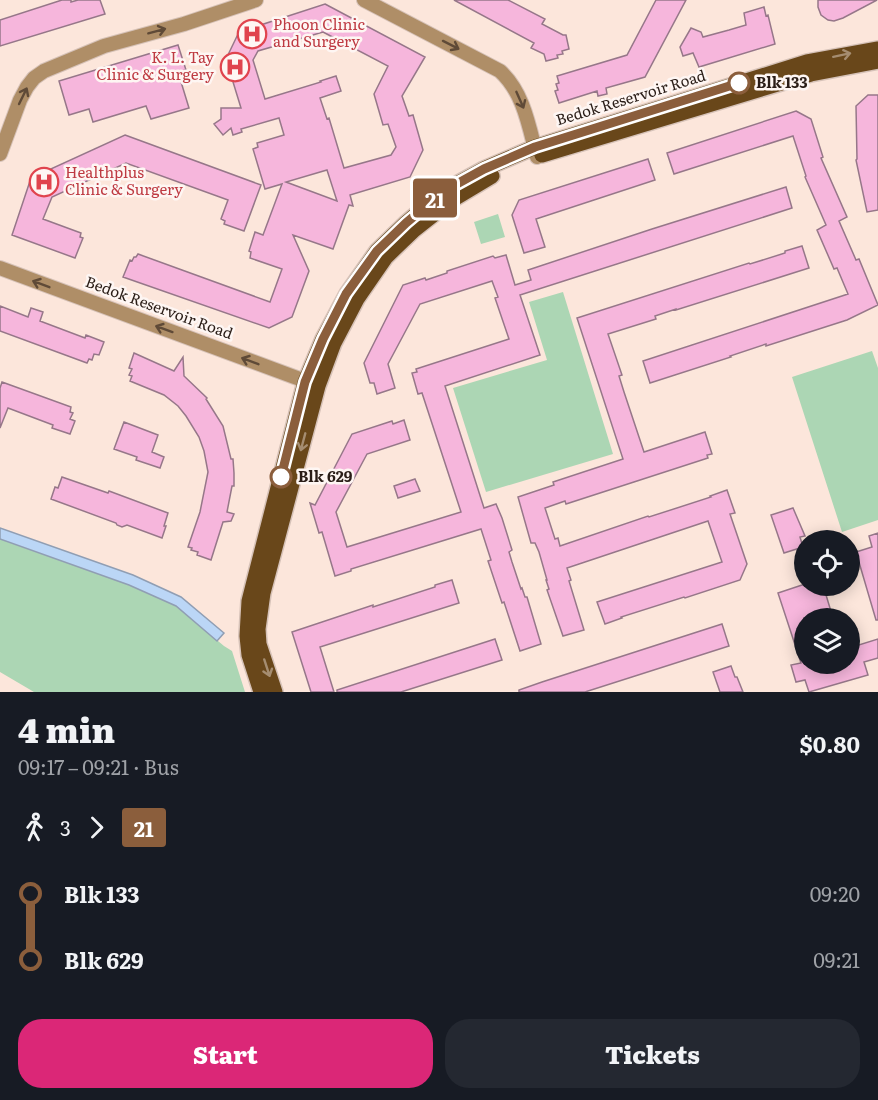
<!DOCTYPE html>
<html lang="en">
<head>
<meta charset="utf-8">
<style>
	body { margin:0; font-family:Literata,serif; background:#242831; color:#f1f3f6; height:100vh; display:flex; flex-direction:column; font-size:22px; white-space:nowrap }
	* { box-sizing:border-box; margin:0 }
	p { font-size:20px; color:#9ea1a6 }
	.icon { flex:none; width:33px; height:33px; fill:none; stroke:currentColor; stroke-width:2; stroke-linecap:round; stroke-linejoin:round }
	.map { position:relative; height:692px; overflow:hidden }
	.sheet { display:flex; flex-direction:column; background:#171b24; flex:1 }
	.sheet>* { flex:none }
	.badge { padding:0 12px; border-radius:4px; font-size:21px; line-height:39px }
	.controls { position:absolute; left:794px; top:530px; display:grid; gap:12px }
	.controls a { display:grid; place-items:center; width:66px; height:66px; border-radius:50%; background:#171b24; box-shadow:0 3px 15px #0003; font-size:30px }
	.map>.badge { position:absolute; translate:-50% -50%; box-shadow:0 0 0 3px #fff }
	.legs { display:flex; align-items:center; gap:9px; height:66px; padding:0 18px; font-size:20px }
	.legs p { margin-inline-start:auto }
	.summary { display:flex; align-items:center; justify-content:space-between; height:102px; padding:0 18px }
	h1 { font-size:33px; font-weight:800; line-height:45px }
	.cta { display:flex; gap:12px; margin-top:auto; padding:12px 18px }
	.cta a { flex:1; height:69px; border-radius:24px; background:#db2777; color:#fff; font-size:24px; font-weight:800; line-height:69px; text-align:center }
	.cta a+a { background:#242831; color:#f1f3f6 }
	ul { padding:0 18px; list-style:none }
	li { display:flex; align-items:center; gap:21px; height:66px; font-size:22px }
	li i { display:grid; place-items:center; width:9px; height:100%; margin:0 8px; background:currentColor }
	li i::after { content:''; width:15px; height:15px; margin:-8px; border:4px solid; border-radius:50%; background:#171b24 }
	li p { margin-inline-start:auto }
	li:first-child i { background:linear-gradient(#0000 50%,currentColor 0) }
	li:last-child i { background:linear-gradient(currentColor 50%,#0000 0) }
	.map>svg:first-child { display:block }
	.green { fill:#acd6b4 }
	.water { fill:#bbd6f6; stroke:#909eb3; stroke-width:1.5 }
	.building { fill:#f6b6dc; stroke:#967789; stroke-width:1.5; fill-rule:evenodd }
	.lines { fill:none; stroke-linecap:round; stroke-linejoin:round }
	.minor-casing { stroke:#d6c2b8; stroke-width:16 }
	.major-casing { stroke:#d6c2b8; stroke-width:18 }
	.minor { stroke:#af8e67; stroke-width:14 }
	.major { stroke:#69471a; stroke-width:15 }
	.oneway { stroke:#5f4a37 }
	.oneway2 { stroke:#a58d71 }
	.line-1-casing { stroke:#fff; stroke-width:14 }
	.line-1 { stroke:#8b5e3c; stroke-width:9 }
	.stop-1-dot { fill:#fff; stroke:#8b5e3c; stroke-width:3 }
	.labels { text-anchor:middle; stroke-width:5; stroke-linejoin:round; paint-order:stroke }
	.health-label { font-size:15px; fill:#be3a42; stroke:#fef6f3; text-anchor:start }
	.stop-label { font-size:15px; font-weight:bold; fill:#2a1d17; stroke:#fef6f3; text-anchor:start }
	.street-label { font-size:15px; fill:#2a1d17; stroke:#fef6f3 }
</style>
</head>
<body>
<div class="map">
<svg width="878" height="692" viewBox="0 0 878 692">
	<rect width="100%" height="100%" fill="#fce6db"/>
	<!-- green -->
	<path class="green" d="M498 214 505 237 481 244 474 222Z
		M563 292 613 454 486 492 453 388 547 360 529 302Z
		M872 351 878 368V520L842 532 792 377Z
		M0 539 129 585 176 606 224 646 232 651 245 692H34L0 672Z"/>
	<!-- water -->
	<path class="water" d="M0 528 133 575 181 597 224 633 217 641 176 606 129 585 0 539Z"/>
	<!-- building -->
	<path class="building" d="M62 0H71V2L78 0H100L105 14 0 46V20Z
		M454 0H508L545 19 542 24 563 35H566L569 49 562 51 563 54 557 55 558 58 546 61 544 54 531 48 534 43Z
		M656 0H686L645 77 606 88 607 94 598 96 597 91 559 103 555 91 558 90 556 84 559 83 557 76 627 55Z
		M818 0H877L843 18 834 21 828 20 821 15 818 7Z
		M325 4 425 57 402 96 409 116 413 115 423 150 410 177 350 195 353 206 349 205 333 249 293 235 309 271 292 317 269 328 123 277 130 260 132 261 134 257H136L138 254 270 302 282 269 250 258 251 252 249 251 255 232 263 235 282 184 265 189 253 149 258 147 257 143 284 135 279 118 241 129 242 132 233 135 231 128 223 135 214 124 221 119V108H241L226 59 239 32ZM323 32 388 66 374 94 383 125 388 124 396 147 391 155 344 168 329 118 327 119 320 98 341 91 336 76 320 81 321 82 265 99 253 60 258 51ZM327 170 337 201 286 182Z
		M764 7 766 16 768 15 775 44 699 67 693 53 683 56 680 47 691 28 701 32 703 37 729 30 746 25 744 13Z
		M178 45 186 70 178 72 189 108 151 119 146 106 93 122 89 109 69 115 59 81Z
		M868 95H878V210L867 212 856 160 857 159 856 106Z
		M796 111 811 119 823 157 821 158 847 217 839 221 856 260 859 259 878 305 847 320 766 346V344L730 356 731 357 650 383 643 361 848 294 837 268 834 269 817 230 826 225 805 177 806 176 793 136 674 174 667 153Z
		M125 135 261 185 244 231 224 224 225 221 221 219 228 200 126 163 52 197 43 219 81 233 80 237 83 238 75 258 12 235 31 178Z
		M648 159 655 180 536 219 545 247 524 253 512 215 519 200Z
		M786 187 792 208 520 295 540 355 445 386 484 508 496 504 502 518 512 550 509 552 512 562 521 589 522 588 525 597H527L541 644 520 651 504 602 502 603 488 561 491 560 481 529 351 569V571L335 576 322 532 319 533 310 503 315 505 352 434 392 421 393 424 404 420 410 440 367 454 336 512 347 547 461 512 422 393 418 394 412 373 417 372 416 369 509 339 495 298 498 297 492 281 420 304 388 364 395 388 377 394 374 383H370L364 363 403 285 425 278 426 280 447 273V271L493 256 495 258 506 255 515 285 531 280 528 270 652 229Z
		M802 246 809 268 676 310V309L655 316 656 319 608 334 622 375 619 376 624 392 644 452 705 432 712 454 707 455 708 458 566 504 565 501 545 508 555 539 558 538 560 546 648 516 649 517 711 497 710 496 727 490 735 513 730 514 747 564 740 580 685 598 684 597 621 617 622 618 605 624 597 602 722 562 708 521 567 568 571 580 569 581 584 630 563 636 547 590 549 589 546 580H547L539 552 535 543H531L518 497 554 485 553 482 623 459 577 318 749 263 750 264 785 253V251Z
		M0 306 28 317 31 308 43 312 40 321 85 338 86 335 104 342 99 355 94 354 92 360 89 359 87 363 0 331Z
		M134 353 174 371 183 357 184 376 207 398 206 399 223 426 231 459H233L234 473V486H232L227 512 234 514 231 521 223 522 211 560 197 555 198 552 191 550 192 548 188 547 200 512 208 472 204 451 199 437 186 416 178 406 164 395 130 381 132 376 129 375 132 369 129 368Z
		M2 382 71 407 70 412 73 413 70 419 75 421 70 434 52 428 53 425 8 408 0 428V388Z
		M124 422 158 435 152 452 164 457 160 468 136 460 137 457 114 449Z
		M62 477 108 493 109 491 168 513 164 526H166L162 538 127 525 122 527 117 525 116 523 51 499 55 487 58 488Z
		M415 479 420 491 398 498 394 486Z
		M793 508 805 536 800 537 803 547 784 553 771 515Z
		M878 533V620H876L856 552 872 547 869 536Z
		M452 580 459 603 320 647 334 692H311L292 632 373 605V607L435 587V585Z
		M802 585H823L833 618H804V663H849V648L878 639V658L864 662 868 675 809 692 805 680 796 682 791 665 801 663 778 593Z
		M722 624 729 646 585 692H519V690L542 682Z
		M495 639 502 660 401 692H337V690Z
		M731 666 735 677H737L743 692H720L713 672Z"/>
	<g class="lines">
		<!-- minor casing -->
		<g class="minor-casing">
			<path id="minor" d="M364 0 500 71C524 93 529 127 537 157
				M0 154 20 100 27 87 34 78 44 71 104 46 184 24 256 0
				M0 268 316 385"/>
		</g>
		<!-- major casing -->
		<g class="major-casing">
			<path id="major" d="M542 155 811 74 878 61
				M261 692 249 655 247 636 249 601 305 382 323 339 347 294 377 251 406 223 444 191 484 169 535 147 807 62 878 49
				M275 692 259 644 258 629 263 593 318 386 334 343 357 299 386 257 414 230 452 200 492 176"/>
		</g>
		<!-- minor -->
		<use href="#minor" class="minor"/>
		<!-- major -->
		<use href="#major" class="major"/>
	</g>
	<!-- one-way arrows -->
	<defs><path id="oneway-shaft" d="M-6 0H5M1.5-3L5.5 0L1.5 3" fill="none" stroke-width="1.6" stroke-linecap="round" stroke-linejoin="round" transform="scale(1.5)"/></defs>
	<g class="oneway">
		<use href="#oneway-shaft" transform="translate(157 31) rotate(-15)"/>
		<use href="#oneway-shaft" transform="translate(451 45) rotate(27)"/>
		<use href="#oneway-shaft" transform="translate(23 96) rotate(-64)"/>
		<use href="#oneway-shaft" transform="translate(520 100) rotate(66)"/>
		<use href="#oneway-shaft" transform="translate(41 284) rotate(-159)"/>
		<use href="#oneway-shaft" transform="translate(164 329) rotate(-160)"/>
		<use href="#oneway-shaft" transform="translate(250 361) rotate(-159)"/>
	</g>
	<g class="oneway2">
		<use href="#oneway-shaft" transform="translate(842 55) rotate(-12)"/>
		<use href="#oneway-shaft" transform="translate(303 442) rotate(105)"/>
		<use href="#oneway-shaft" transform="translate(267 668) rotate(72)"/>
	</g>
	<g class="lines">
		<!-- line-1 casing -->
		<g class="line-1-casing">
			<path id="line-1" d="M281 477 305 382 323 339 346 294 377 251 406 223 444 191 484 169 535 147 739 83"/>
		</g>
		<!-- line-1 -->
		<use href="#line-1" class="line-1"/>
	</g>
	<!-- icons -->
	<defs>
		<g id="hospital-ring" transform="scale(1.5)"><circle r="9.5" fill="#fef6f3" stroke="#e0444e" stroke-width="1.5"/><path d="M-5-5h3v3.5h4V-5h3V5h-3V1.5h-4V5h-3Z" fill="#e0444e"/></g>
	</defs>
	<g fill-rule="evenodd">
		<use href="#hospital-ring" x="252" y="34"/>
		<use href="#hospital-ring" x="235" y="67"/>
		<use href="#hospital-ring" x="44" y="182"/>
	</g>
	<!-- markers -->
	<g class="stop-1-dot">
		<circle cx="739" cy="83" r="10"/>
		<circle cx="281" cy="477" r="10"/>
	</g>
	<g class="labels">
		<!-- health labels -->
		<g class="health-label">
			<text x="273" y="30">Phoon Clinic<tspan x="273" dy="17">and Surgery</tspan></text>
			<text x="214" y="63" text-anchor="end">K. L. Tay<tspan x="214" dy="17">Clinic &amp; Surgery</tspan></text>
			<text x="65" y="178">Healthplus<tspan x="65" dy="17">Clinic &amp; Surgery</tspan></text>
		</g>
		<!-- stop labels -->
		<g class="stop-label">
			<text x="756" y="88">Blk 133</text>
			<text x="298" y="482">Blk 629</text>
		</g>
		<!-- street labels -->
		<g class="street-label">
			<text transform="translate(631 98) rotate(-17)" y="5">Bedok Reservoir Road</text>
			<text transform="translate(159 308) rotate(20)" y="5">Bedok Reservoir Road</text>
		</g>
	</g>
</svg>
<div class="controls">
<a><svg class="icon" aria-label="locate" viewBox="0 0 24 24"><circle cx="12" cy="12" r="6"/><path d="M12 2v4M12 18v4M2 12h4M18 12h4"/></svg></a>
<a><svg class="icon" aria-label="layers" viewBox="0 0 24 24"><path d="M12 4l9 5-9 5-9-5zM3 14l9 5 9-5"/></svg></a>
</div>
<b class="badge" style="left:435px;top:198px;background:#8b5e3c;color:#fff">21</b>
</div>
<section class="sheet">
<div class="summary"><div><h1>4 min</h1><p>09:17 – 09:21 · Bus</p></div><b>$0.80</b></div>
<div class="legs"><svg class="icon" aria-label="walk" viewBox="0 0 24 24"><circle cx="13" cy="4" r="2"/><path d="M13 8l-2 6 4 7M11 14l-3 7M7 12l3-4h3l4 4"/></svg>3<svg class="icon" aria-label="forward" viewBox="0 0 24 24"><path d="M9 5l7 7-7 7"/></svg><b class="badge" style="background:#8b5e3c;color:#fff">21</b></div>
<ul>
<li><i style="color:#8b5e3c"></i><b>Blk 133</b><p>09:20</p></li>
<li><i style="color:#8b5e3c"></i><b>Blk 629</b><p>09:21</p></li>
</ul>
<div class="cta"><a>Start</a><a>Tickets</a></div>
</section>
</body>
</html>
